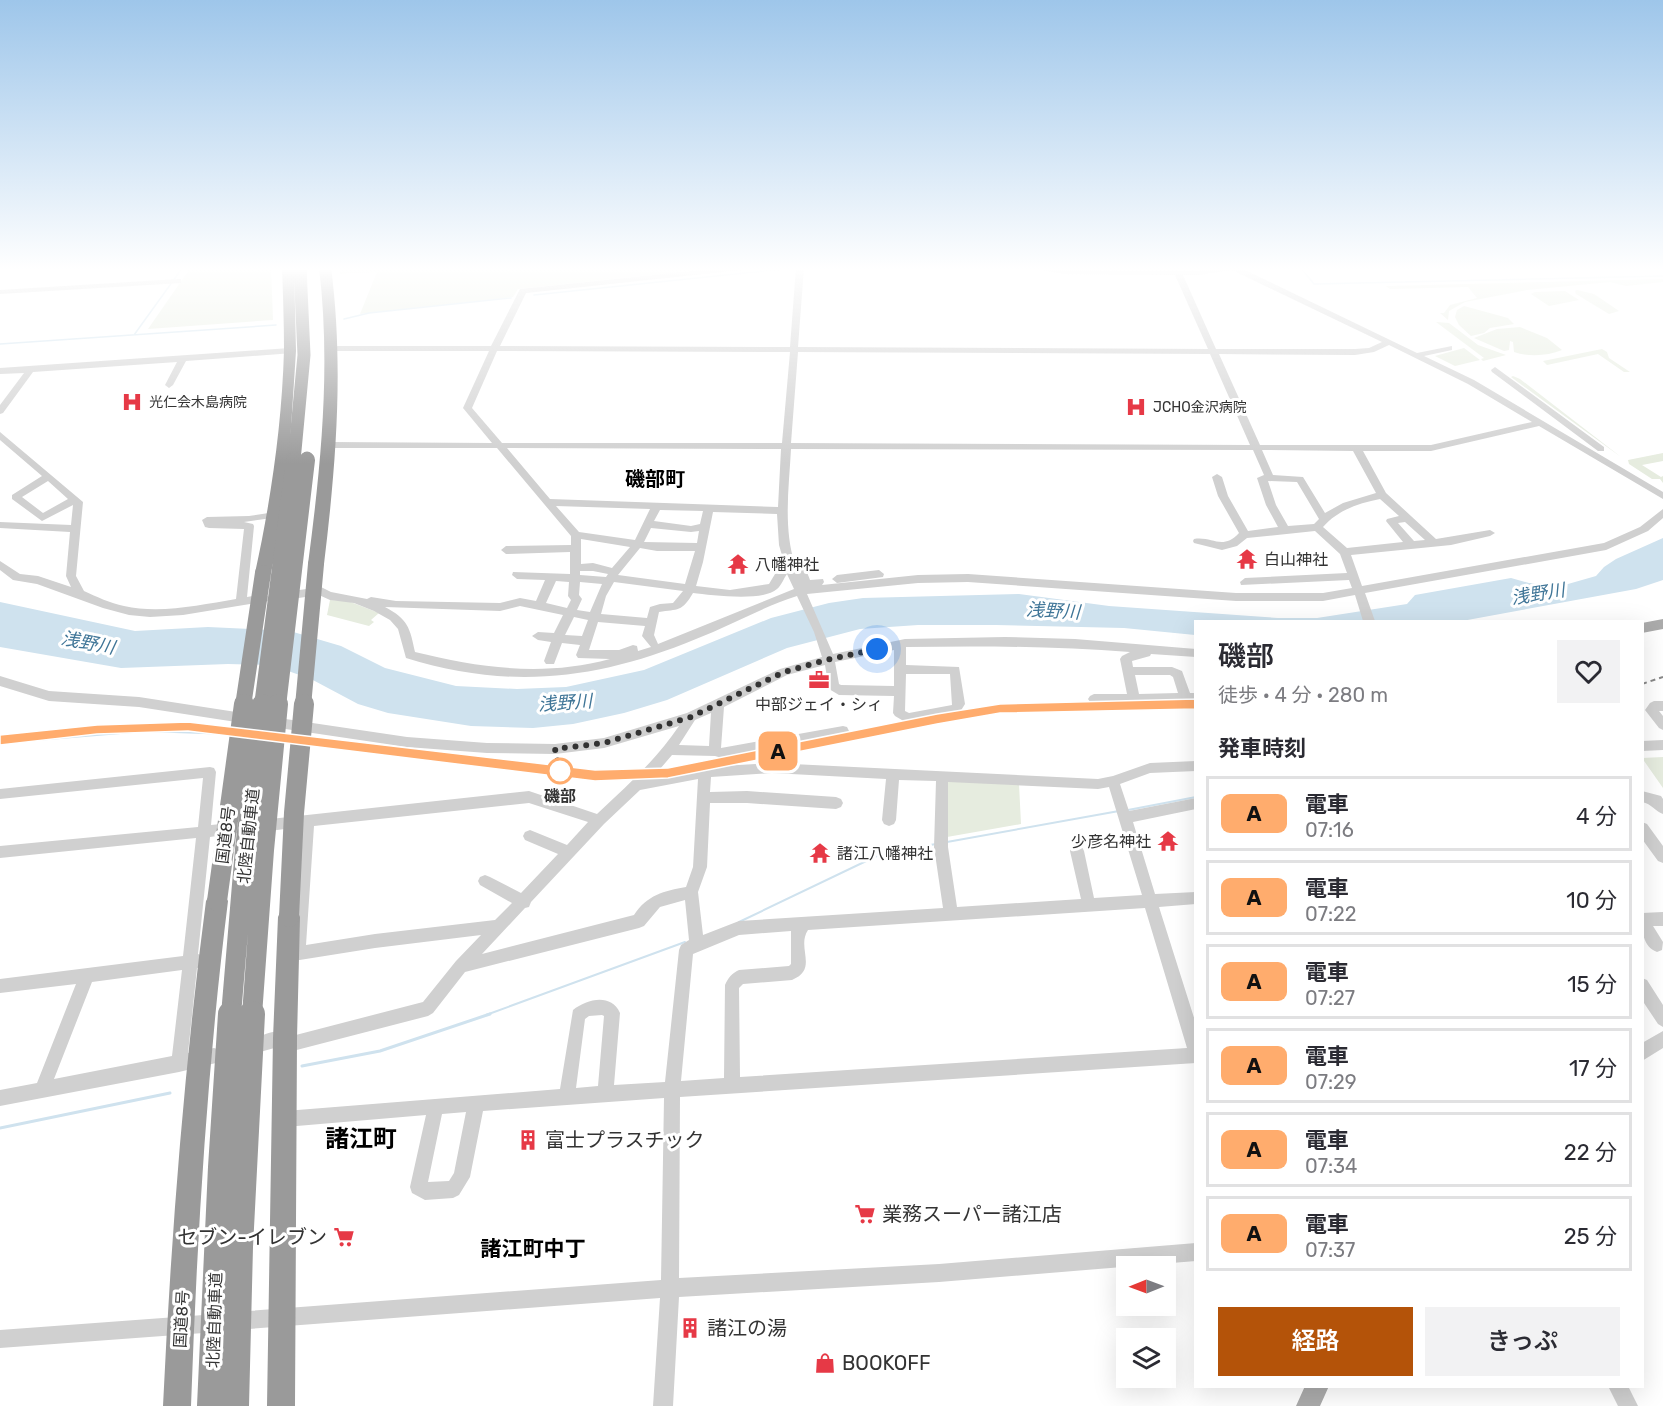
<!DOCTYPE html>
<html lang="ja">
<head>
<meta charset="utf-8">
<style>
	body { margin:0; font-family:Rubik,"Noto Sans JP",sans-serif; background:#f2f2f3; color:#2b2b33; height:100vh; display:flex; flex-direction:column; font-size:22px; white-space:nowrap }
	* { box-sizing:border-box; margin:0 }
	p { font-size:20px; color:#7c7c81 }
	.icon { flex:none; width:33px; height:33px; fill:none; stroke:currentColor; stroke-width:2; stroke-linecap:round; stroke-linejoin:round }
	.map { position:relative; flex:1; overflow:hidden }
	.panel { position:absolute; left:1194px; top:620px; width:450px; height:768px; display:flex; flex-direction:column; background:#fff; border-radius:0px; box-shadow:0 6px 24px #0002 }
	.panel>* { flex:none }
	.badge { padding:0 12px; border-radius:9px; font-size:21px; line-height:39px }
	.needle { width:39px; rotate:269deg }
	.controls { position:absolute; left:1116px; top:1256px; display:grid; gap:12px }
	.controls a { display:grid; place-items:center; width:60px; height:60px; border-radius:0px; background:#fff; box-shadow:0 6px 24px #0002; font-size:30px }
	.you { position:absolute; width:30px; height:30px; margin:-15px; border:4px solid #fff; border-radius:50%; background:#1a73e8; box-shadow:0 0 0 9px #1a73e833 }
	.map>.badge { position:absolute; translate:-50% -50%; box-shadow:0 0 0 3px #fff }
	h2 { padding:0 24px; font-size:22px; line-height:54px }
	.round { display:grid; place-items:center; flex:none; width:63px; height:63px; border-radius:0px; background:#f2f2f3 }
	.headline { display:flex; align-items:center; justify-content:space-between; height:102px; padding:0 24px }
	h1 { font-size:28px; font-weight:600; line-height:45px }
	.primary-button { display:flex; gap:12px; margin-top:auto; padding:12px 24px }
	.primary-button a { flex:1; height:69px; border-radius:0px; background:#b45309; color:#fff; font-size:24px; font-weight:600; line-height:69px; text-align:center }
	.primary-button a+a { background:#f2f2f3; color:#2b2b33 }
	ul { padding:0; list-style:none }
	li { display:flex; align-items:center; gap:18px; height:75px; margin:0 12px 9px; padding:0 12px; border:3px solid #e1e1e2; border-radius:0px }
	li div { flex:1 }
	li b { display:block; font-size:22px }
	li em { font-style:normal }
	li .badge { min-width:66px; font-weight:700; text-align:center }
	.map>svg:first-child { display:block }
	.green { fill:#e6ecdf }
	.water { fill:#cfe2ee }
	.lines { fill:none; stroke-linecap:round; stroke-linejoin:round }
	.stream-far2 { stroke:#cfe2ee; stroke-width:1.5 }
	.stream-far1 { stroke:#cfe2ee; stroke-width:2 }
	.stream { stroke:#cfe2ee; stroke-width:3 }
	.minor { fill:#d0d0d0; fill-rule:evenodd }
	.major { fill:#ababab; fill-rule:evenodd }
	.highway { fill:#9a9a9a; fill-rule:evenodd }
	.rail { stroke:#888; stroke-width:2; stroke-dasharray:5 4; stroke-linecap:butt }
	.highway-bridge-far3 { stroke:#9a9a9a; stroke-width:13 }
	.highway-bridge-far2 { stroke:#9a9a9a; stroke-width:16 }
	.highway-bridge-far1 { stroke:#9a9a9a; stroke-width:20 }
	.highway-bridge { stroke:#9a9a9a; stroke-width:26 }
	.line { fill:#ffac6d; stroke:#fff; stroke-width:1.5 }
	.walk { stroke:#333; stroke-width:6; stroke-dasharray:0 10.8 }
	.stop-dot { fill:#fff; stroke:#ffac6d; stroke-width:3 }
	.labels { text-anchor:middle; stroke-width:6; stroke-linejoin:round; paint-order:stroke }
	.far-poi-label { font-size:14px; fill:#333; stroke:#fff; text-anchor:start }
	.poi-label { font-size:16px; fill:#333; stroke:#fff; text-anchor:start }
	.stop-label { font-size:16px; font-weight:bold; fill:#333; stroke:#fff }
	.street-label { font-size:16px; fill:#333; stroke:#fff }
	.water-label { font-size:18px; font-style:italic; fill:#3f7597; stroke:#fff }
	.quarter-label { font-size:20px; font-weight:bold; fill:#000; stroke:#fff }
	.near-poi-label { font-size:20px; fill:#333; stroke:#fff; text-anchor:start }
	.near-neighbourhood-label { font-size:21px; font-weight:bold; fill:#000; stroke:#fff }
	.near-quarter-label { font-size:24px; font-weight:bold; fill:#000; stroke:#fff }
</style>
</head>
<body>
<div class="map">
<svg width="1663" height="1406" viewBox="0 0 1663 1406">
	<rect width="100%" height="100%" fill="#fff"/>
	<!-- green -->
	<path class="green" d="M191 267H271L273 320 148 329Z
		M339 267H725L518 289 513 297 507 298 360 314 377 272 340 274Z
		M1663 279V282L1626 286 1610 282 1527 290 1465 302 1449 311 1448 320 1440 313H1444L1450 305 1477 298 1468 287 1390 289 1386 286Z
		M1577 290 1594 294 1619 311 1609 314 1576 294 1575 291Z
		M1565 291 1579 300 1549 306 1531 294 1535 292Z
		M1464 306 1508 318 1514 324 1490 328 1484 333 1471 336 1459 325 1455 317 1457 310Z
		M1436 322 1449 323 1478 345 1506 355 1483 361 1481 359 1484 358Z
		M1520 327 1547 338 1562 350C1547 356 1529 357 1514 352L1513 342 1510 341 1509 350 1504 351 1474 338 1497 329Z
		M1464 348 1480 360 1455 366 1435 356Z
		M1602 349 1607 352 1609 358 1630 372H1624L1598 354 1547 365 1543 361Z
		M1513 376 1520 379 1621 457 1511 377Z
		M1663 453V461L1642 465 1661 477 1663 476V483L1660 479H1652L1629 464 1628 460Z
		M330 600 348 601 379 613 371 620 374 622 369 626 327 615Z
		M1663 757V788L1642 758Z
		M950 780 1019 784 1021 824 947 837 946 782Z"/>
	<!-- water -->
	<path class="water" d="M1663 538V580L1636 589 1462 621H1196L1195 635 1124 628 996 625H918L860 629 787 648 667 700 624 713 573 724 533 728 471 726 388 713 358 704 311 679 271 665 228 664 121 668 0 647V602L135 631 208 627 290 631 341 646 385 668 456 686 517 689 566 687 644 670 771 618 829 603 863 598 1019 594 1109 606 1278 618H1317L1407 604 1415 595 1511 578 1529 583 1568 584 1596 576 1604 567 1616 559Z"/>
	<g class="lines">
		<!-- stream-far2 -->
		<path class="stream-far2" d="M1300 267 1314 284 1663 276
			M534 295 792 268
			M344 319 369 313 511 298
			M134 335 183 267
			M0 344 276 325"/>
		<!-- stream-far1 -->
		<path class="stream-far1" d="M0 743 145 731 232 734
			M309 743 523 770
			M1128 810 1196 797
			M947 842 1119 811
			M739 922 883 853 936 844
			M486 1015 685 942"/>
		<!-- stream -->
		<path class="stream" d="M302 1066 380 1051 490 1014
			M0 1128 170 1093"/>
		<!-- minor -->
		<path class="minor" d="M728 267H755L751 269 526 293 500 346 790 347 796 267H804L798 347 1208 349 1175 275 1064 274 1023 267 1064 270 1198 271 1220 267H1239L1417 353 1452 346V350L1424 356 1474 380 1663 492V499L1539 426 1431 451H1363L1386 493 1436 539 1490 530 1495 533 1490 536 1451 545 1351 555 1362 586 1604 543 1640 527 1663 509V518L1648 531 1606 550 1365 593 1375 621H1363L1355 595 1323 601H1236L968 582 918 583 807 594 833 654 905 639 1005 637 1075 639 1196 649V657L1151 654 1150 656 1132 661 1133 667H1172L1182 671 1190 693H1196V703L1090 702 1088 699 1090 696 1094 694H1127L1120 659 1122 656 1130 652C1055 646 981 646 906 647V665L959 667 965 704 960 712 907 723 895 716 893 713 894 696 839 695 829 689 825 665 787 675 724 707 721 748 843 726 847 727 849 731 847 735 722 758 715 756 672 755 654 776 705 767 772 763 1098 779 1113 776 1150 763 1196 761V771L1150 773 1120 784 1129 811 1196 798V809L1133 822 1155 894 1196 892V904L1159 907 1196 1024V1063L680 1097 679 1278 939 1264 1196 1243V1261L939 1282 679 1297 673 1406H653L660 1298 235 1330 229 1327 226 1321 229 1315 235 1312 661 1280 664 1098 483 1111 470 1177 459 1195 453 1198 425 1200 412 1193 410 1187 426 1115 285 1127 279 1125 277 1119 279 1113 285 1111 560 1089 573 1010C587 999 611 993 620 1013L614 1085 665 1082 679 950 681 945 689 940 685 900 660 907 644 926 639 928 465 972 433 1013 428 1016 285 1053 280 1050 278 1047 260 1052 255 1049 252 1044 255 1039C264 1034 280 1028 290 1033L292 1036 423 1002 456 961 481 935 375 948 287 962 282 960 280 955 282 950 291 947 301 827 261 832 256 830 254 826 256 822 261 820 529 791 597 814C627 786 656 760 679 726L604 748 555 754 487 753 407 747 272 727 268 725 266 722 268 719 272 717 407 737 487 743 555 744 604 738 687 713 780 669 822 657 814 632 797 596C762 607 730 626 696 639 597 680 509 690 406 658L398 629 390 620 374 611 354 603 330 600 319 595 285 600 280 596 285 592 321 587 331 592 367 599 371 597 396 601 500 603 520 598 536 601 545 580 517 579 512 575 513 572 570 574V552L506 554 501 550 506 546 571 545V536L497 448H328L323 445 328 442 492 443 463 408 489 351H331L328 350V346H491L520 289ZM1232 270 1382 342 1369 348 1355 349H1216L1183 275H1198ZM1389 345 1468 384 1532 422 1431 445H1260L1219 354 1355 355 1374 352ZM497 351 790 352 782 443H502L472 408ZM798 352 1210 354 1250 445 791 443ZM507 448 781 449 778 507 550 499ZM791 449 1253 450 1264 475 1257 478 1266 505 1278 527 1248 531 1228 496 1222 477 1217 474 1212 477 1218 496 1239 533C1222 551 1213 536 1194 539L1193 541 1194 543 1222 550 1237 546 1247 538 1315 531 1340 554 1347 573 1245 578 1240 582 1241 585 1349 580 1352 588 1323 593H1236L968 574 918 575 822 585 824 582 823 579 810 580 805 567 795 565C783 527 789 488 791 449ZM1262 450 1353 451 1376 493 1343 503 1325 513 1303 477 1273 475ZM1268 481 1297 482 1319 519 1314 524 1288 526 1276 505ZM1380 499 1399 516 1387 519 1386 521 1403 542 1347 548 1323 527C1338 510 1359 503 1380 499ZM556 506 650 509 635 540 579 532ZM660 510 703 511 700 524 691 526 654 521ZM713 512 777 514 779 545 785 566 778 569 769 584 730 590 696 586 703 562ZM1405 522 1425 540 1414 541 1398 523ZM651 528 691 532 699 531 697 543 644 542ZM581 539 630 547 612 568 593 563 581 564ZM640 548 657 551H695L685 584 618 575ZM580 571H593L608 574 606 577 580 575ZM787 574 794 589 658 644 654 635 659 612C678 609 682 612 693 593 711 595 763 602 777 589 781 586 784 578 787 574ZM556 581 569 582 568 596 571 600 567 608 546 603ZM580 582 602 584 590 612 577 610 582 599 579 595ZM614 582 683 591 673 603 660 604 650 607 647 618 601 614 606 596ZM520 606 563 615 554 633 538 632 532 636 538 640 551 642 544 661 546 664H554L562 643 580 645 576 655 578 658 610 659C543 677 481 668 415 652 410 628 408 619 385 607L500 611ZM574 617 588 620 582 636 565 635ZM598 622 645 626 642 636 651 647 638 651 637 646 633 645 619 650H589ZM894 650V686L841 685 839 684 835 662ZM906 674H950L952 705 909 713 905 711ZM1135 675H1170L1173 677 1178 693 1139 694ZM711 713 709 746 679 745 695 720ZM772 773 886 779 882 820 884 824 889 826 894 824 896 820 899 780 936 781 934 847 943 908 739 921 703 935 698 892 707 867 710 803H747L836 809 841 807 843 803 841 799 836 797 747 791 710 792 711 777ZM698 779 693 867 686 887C664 891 647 895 634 915L482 954 525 908 529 907 531 902 604 824 640 790ZM948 782 1098 789 1109 787 1142 895 1094 898 1084 851 1082 847 1077 845 1072 847 1070 851 1081 899 957 907 948 847ZM529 803 588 822 567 845 530 830 525 832 523 836 525 840 558 854 521 893 490 877 485 875 480 877 478 881 480 885 512 903 495 920 375 934 306 945 314 826ZM1145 908 1187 1048 740 1077 739 988 743 984 792 980C819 969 796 948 808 930ZM791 931V964L789 966 739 970C732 973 728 978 725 985L724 1078 681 1081 693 954 739 935ZM602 1015 604 1016 598 1086 576 1088 585 1019 589 1016ZM466 1112 454 1173 449 1181 428 1182 442 1114Z
			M178 279H181V283L0 294V290Z
			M290 348 293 349V353L186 361 173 385 169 388 165 385 177 362 33 372 3 413 0 414V405L24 373 0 374V368Z
			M1495 367 1604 447V451H1598L1492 372 1491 370Z
			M0 432 83 502 76 576 84 591C97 597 110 603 124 606 160 614 200 605 236 599L244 529 209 528 205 527 202 520 207 517 249 516 275 512 279 513V517L244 522 253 524 254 526 247 597 265 594 270 598 269 601 183 615 150 617 129 615 103 608 37 584 13 580 0 570V561L20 574 38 576 71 587 66 576 70 532 0 528V522L71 525 73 505 42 521 12 499V495L42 476 0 440ZM48 481 68 499 43 513 22 497Z
			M879 570 884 574 883 577 837 583 832 579 837 575Z
			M0 676 49 691 139 697 249 714 253 716 255 719 253 722 249 724 139 707 49 701 0 686Z
			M1654 701H1663V711H1659L1663 716V730L1659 728 1645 710 1650 703Z
			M1663 740V750L1642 751V741Z
			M210 767 214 768 216 772 211 825 232 823 237 825 239 829 237 833 210 837 198 954 203 956 205 961 203 966 197 968 188 1053 214 1048 220 1050 222 1056 220 1062 179 1072 0 1106V1090L37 1083 76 984 0 993V979L183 956 196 838 0 858V846L198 827 203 778 0 799V789ZM182 970 172 1056 54 1079 92 982Z
			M1642 791 1661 796 1663 799V814C1655 811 1652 804 1642 802Z
			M1642 822 1647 824 1663 846V863L1658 861 1642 839Z
			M1663 912V926H1653L1663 942 1662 950 1657 952C1641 946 1642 927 1642 913Z
			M1642 978 1647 980 1663 1005V1027L1658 1024 1642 1000Z
			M1663 1031V1048L1642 1061V1043Z
			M217 1314 224 1316 226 1323 224 1330 217 1332 0 1348V1330Z
			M1608 1386H1628L1638 1406H1618Z"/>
		<!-- major -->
		<path class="major" d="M1663 619V629L1642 633V623Z
			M1305 1386H1329L1320 1406H1296Z"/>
		<!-- highway -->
		<path class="highway" d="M282 267H294L296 351 290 443 283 515 271 573 269 577H257L255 573C271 500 282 424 284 350 284 322 283 295 282 267Z
			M319 267H331C344 367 336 465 324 564L322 568H310L308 564C321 465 331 367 319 267Z
			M217 891 224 894 228 901C207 1069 197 1237 191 1406H163C171 1237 184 1069 206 901L210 894Z
			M289 907 297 910 300 917 297 1038 295 1406H267L273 1038 278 917 281 910Z"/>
		<!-- rail -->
		<path class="rail" d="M1642 684 1663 677
			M0 740 97 729 188 727 615 776 667 773 937 719 1000 709 1196 704"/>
		<!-- highway-bridge-far3 -->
		<path class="highway-bridge-far3" d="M294 461 304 355 300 267
			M307 461V458"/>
		<!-- highway-bridge-far2 -->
		<path class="highway-bridge-far2" d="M243 706 263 573
			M262 706 294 460
			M278 706 307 460
			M303 706 316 564"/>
		<!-- highway-bridge-far1 -->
		<path class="highway-bridge-far1" d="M217 901 244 704
			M289 917 294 813 304 704
			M231 1015 245 849 262 704
			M252 1015 264 850 278 704"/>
		<!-- highway-bridge -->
		<path class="highway-bridge" d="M210 1406 221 1167 231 1014
			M236 1406 240 1247 252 1014"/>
	</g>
	<!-- sky -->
	<linearGradient id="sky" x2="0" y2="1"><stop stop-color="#9ec6ea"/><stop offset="0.58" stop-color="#fff"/><stop offset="1" stop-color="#fff" stop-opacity="0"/></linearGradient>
	<rect width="1663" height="464" fill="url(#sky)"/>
	<!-- line -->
	<path class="line" d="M1196 699 1201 704 1196 709 1000 713 937 724 668 778 595 781 188 731 97 734 0 745V735L97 725 188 722 595 770 668 768 937 714 1000 704Z"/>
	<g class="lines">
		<!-- walk -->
		<path class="walk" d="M560 771 555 749 604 743 691 717 784 672 830 659 877 649"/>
	</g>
	<!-- icons -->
	<defs>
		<g id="hospital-bare" transform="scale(1.62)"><path d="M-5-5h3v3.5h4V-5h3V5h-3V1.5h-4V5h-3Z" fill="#e63946" stroke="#fff" stroke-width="2.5" paint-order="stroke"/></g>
		<g id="temple-bare" transform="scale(1.62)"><path d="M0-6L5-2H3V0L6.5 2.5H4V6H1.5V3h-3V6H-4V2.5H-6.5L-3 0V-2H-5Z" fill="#e63946" stroke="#fff" stroke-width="2.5" paint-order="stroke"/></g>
		<g id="office-bare" transform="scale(1.62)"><path d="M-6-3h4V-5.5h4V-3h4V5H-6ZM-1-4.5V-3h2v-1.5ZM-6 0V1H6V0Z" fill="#e63946" stroke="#fff" stroke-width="2.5" paint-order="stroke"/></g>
		<g id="building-bare" transform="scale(1.62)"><path d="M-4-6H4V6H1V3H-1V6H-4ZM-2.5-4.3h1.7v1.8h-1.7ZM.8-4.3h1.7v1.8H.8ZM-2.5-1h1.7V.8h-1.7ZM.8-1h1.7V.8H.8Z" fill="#e63946" stroke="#fff" stroke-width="2.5" paint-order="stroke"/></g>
		<g id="supermarket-bare" transform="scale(1.62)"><path d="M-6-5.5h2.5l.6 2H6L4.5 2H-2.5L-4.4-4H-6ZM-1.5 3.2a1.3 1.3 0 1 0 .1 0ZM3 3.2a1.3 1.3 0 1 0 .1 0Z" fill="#e63946" stroke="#fff" stroke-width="2.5" paint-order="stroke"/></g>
		<g id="shop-bare" transform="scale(1.62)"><path d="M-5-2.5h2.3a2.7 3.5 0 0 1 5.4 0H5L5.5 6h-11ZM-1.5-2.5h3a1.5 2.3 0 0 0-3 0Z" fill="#e63946" stroke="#fff" stroke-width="2.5" paint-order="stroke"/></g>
	</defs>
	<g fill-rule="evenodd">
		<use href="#hospital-bare" x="132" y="402"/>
		<use href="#hospital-bare" x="1136" y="407"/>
		<use href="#temple-bare" x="1247" y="559"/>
		<use href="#temple-bare" x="738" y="564"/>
		<use href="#office-bare" x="819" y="680"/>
		<use href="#temple-bare" x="1168" y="841"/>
		<use href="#temple-bare" x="820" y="853"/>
		<use href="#building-bare" x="528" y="1140"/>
		<use href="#supermarket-bare" x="865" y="1214"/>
		<use href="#supermarket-bare" x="344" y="1237"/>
		<use href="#building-bare" x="690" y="1328"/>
		<use href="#shop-bare" x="825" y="1363"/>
	</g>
	<!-- markers -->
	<circle class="stop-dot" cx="560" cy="771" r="12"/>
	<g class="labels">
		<!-- far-poi labels -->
		<g class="far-poi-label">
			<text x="149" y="407">光仁会木島病院</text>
			<text x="1153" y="412">JCHO金沢病院</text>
		</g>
		<!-- poi labels -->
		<g class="poi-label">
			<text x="1264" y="565">白山神社</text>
			<text x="755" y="570">八幡神社</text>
			<text x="819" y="710" text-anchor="middle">中部ジェイ・シィ</text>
			<text x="1151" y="847" text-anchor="end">少彦名神社</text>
			<text x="837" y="859">諸江八幡神社</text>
		</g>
		<!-- stop labels -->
		<g class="stop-label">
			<text x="560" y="802">磯部</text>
		</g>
		<!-- street labels -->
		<g class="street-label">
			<text transform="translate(225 835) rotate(-83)" y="6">国道8号</text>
			<text transform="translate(248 836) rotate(-84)" y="6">北陸自動車道</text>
			<text transform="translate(181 1319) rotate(-87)" y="6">国道8号</text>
			<text transform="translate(214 1320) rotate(-88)" y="6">北陸自動車道</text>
		</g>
		<!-- water labels -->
		<g class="water-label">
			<text transform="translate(1538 594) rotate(-9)" y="6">浅野川</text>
			<text transform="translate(1053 611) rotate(3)" y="6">浅野川</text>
			<text transform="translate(88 643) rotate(11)" y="6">浅野川</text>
			<text transform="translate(565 703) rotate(-4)" y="6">浅野川</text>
		</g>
		<!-- quarter labels -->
		<g class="quarter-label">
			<text x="655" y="486">磯部町</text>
		</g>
		<!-- near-poi labels -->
		<g class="near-poi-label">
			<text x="545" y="1147">富士プラスチック</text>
			<text x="882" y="1221">業務スーパー諸江店</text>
			<text x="327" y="1244" text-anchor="end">セブン-イレブン</text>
			<text x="707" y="1335">諸江の湯</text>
			<text x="842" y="1370">BOOKOFF</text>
		</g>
		<!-- near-neighbourhood labels -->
		<g class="near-neighbourhood-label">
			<text x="533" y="1256">諸江町中丁</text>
		</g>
		<!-- near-quarter labels -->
		<g class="near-quarter-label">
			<text x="361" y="1147">諸江町</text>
		</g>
	</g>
</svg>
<div class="controls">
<a><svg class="needle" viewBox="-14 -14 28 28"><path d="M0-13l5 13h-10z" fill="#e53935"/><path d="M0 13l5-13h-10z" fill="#7c7c81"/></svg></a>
<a><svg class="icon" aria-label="layers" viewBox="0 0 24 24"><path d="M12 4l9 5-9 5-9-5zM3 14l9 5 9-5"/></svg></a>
</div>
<div class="you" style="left:877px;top:649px"></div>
<b class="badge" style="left:778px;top:751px;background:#ffac6d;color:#111">A</b>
<section class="panel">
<div class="headline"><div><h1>磯部</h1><p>徒歩 · 4 分 · 280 m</p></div><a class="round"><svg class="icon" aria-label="heart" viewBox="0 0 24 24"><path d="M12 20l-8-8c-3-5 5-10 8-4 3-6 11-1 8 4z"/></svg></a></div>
<h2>発車時刻</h2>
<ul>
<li><span class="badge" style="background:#ffac6d;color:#111">A</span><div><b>電車</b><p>07:16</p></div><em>4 分</em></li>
<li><span class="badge" style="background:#ffac6d;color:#111">A</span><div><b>電車</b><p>07:22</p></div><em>10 分</em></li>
<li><span class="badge" style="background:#ffac6d;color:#111">A</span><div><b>電車</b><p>07:27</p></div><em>15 分</em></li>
<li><span class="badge" style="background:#ffac6d;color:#111">A</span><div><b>電車</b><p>07:29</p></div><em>17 分</em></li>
<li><span class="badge" style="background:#ffac6d;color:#111">A</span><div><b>電車</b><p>07:34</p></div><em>22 分</em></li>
<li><span class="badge" style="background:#ffac6d;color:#111">A</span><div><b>電車</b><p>07:37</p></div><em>25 分</em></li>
</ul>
<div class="primary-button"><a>経路</a><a>きっぷ</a></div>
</section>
</div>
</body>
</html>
